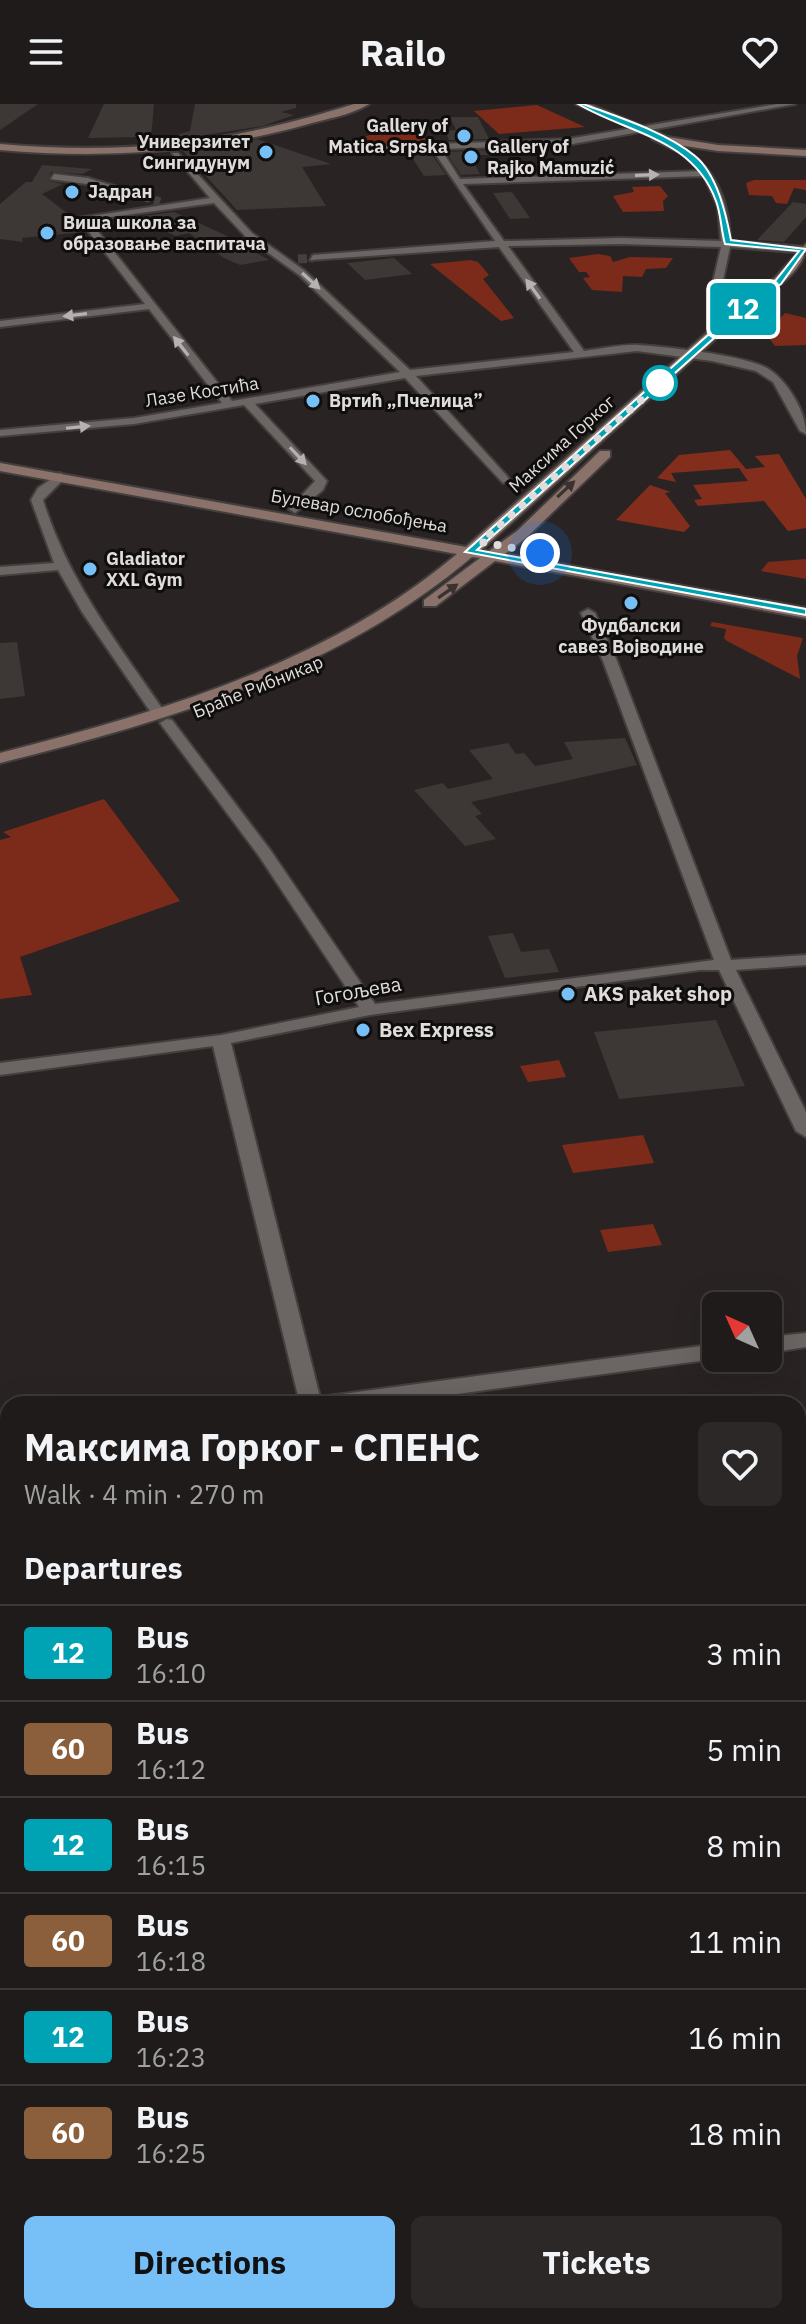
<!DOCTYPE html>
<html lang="en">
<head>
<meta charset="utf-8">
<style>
	body { margin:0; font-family:"IBM Plex Sans",sans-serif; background:#2c2827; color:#f1f3f6; height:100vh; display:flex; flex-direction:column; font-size:30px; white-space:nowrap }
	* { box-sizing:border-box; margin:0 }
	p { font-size:26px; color:#a1a1a2 }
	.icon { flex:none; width:44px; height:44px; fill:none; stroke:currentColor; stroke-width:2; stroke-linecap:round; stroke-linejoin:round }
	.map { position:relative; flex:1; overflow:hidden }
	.sheet { position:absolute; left:0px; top:1292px; width:806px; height:928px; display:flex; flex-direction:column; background:#1f1b1a; border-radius:24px 24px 0 0; box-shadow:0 8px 32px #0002,0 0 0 2px #3c3939 }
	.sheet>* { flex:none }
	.badge { padding:0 16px; border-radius:6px; font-size:28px; line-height:52px }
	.needle { width:52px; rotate:315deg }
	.fabs { position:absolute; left:702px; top:1188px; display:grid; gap:16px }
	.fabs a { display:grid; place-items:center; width:80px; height:80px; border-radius:12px; background:#1f1b1a; box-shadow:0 8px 32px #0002,0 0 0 2px #3c3939; font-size:40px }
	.you { position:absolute; width:40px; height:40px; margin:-20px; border:6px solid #fff; border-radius:50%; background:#1a73e8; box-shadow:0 0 0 12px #1a73e833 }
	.map>.badge { position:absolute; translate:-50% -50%; box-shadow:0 0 0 4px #fff }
	h2 { padding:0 24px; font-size:30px; line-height:72px }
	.round { display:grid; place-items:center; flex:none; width:84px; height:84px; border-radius:12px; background:#2c2827 }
	.head { display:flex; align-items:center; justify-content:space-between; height:136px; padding:0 24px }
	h1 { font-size:38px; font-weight:700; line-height:60px }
	.button { display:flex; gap:16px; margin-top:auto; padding:16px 24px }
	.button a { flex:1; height:92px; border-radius:12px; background:#77bff7; color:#111; font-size:32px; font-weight:700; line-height:92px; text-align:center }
	.button a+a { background:#2c2827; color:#f1f3f6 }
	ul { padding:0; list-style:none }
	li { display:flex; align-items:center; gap:24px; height:96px; padding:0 24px; border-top:2px solid #3c3939 }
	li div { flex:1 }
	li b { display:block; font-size:30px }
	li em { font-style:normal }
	li .badge { min-width:88px; font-weight:700; text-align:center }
	header { display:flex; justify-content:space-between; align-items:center; height:104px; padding:0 24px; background:#1f1b1a; font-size:36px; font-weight:700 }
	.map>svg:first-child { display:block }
	.green { fill:#7c2a1a }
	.forest { fill:#832e1d }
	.building { fill:#3d3836 }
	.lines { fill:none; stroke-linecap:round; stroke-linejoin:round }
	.street-tunnel { stroke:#44403f; stroke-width:9; stroke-dasharray:9 4; stroke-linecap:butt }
	.street-casing { stroke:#433f3e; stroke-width:4 }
	.secondary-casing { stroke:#433f3e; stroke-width:4 }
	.street { fill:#6b6563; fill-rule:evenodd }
	.secondary { fill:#8a716a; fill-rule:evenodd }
	.oneway { fill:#b6b2b1 }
	.oneway2 { fill:#3b312e }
	.line { fill:#00a3b4; stroke:#fff; stroke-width:2 }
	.walk { stroke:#dfdcdb; stroke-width:8; stroke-dasharray:0 14.4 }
	.poi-dot { fill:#77bff7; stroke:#100e0d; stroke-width:3 }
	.stop-dot { fill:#fff; stroke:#00a3b4; stroke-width:4 }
	.labels { text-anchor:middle; stroke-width:6; stroke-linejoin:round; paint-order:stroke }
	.far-poi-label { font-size:18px; font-weight:bold; fill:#dfdcdb; stroke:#100e0d; text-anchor:start }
	.far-street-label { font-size:18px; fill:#dfdcdb; stroke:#100e0d }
	.street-label { font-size:20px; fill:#dfdcdb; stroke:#100e0d }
	.poi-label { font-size:20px; font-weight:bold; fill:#dfdcdb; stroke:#100e0d; text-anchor:start }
</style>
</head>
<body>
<header><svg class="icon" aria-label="menu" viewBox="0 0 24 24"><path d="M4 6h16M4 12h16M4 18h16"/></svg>Railo<svg class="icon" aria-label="heart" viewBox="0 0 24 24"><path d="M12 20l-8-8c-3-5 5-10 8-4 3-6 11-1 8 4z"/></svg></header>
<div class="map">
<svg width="806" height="2220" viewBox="0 0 806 2220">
	<rect width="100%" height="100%" fill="#292423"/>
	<!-- green -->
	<path class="green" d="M537 1 585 23 499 30 474 7Z
		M423 29 427 41 337 44 372 30Z
		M754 76H806V86L794 84 787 100 776 99 772 92 749 91 746 79Z
		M660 82 668 92 663 97 664 107 623 108 613 92 634 88 632 83Z
		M598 150 610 152 613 158 630 153 673 154 666 164 646 165 642 173 623 172 622 188 592 186 583 174 590 173 586 168H579L569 154Z
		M471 156 478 158 489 171 483 175 514 214 501 217 430 160Z
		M785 209 806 214V241L775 242 766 230Z
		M806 455V475L761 467 768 458Z
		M712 518 803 534 797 552 800 575 727 537 724 534 726 525 710 522Z
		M104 695 180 797 20 853 32 891 0 895V736L11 733 3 728Z
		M559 956 566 973 528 978 520 962Z
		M643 1031 654 1059 573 1069 562 1041Z
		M653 1120 662 1141 608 1148 600 1126Z"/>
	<!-- forest -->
	<path class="forest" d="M730 346 746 365 765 363 755 352 779 350 806 395V424L788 427 764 397 698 402 694 396 702 395 693 381 748 377 739 364 671 369 676 378 657 374 679 351Z
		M650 381 671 388 665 389 690 422 684 428 616 416Z"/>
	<!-- building -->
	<path class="building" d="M0 0H38L0 26Z
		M104 0H154L151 35 140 33 88 34Z
		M195 0H296V4L281 8 294 11 263 22 173 36 171 33 190 27Z
		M450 13H478L489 35 449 36 445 27 456 26Z
		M257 35 331 60 302 63 326 102 237 106 183 47Z
		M495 46 497 51H470L480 70 461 71 446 48Z
		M430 48 446 71 424 72 409 49Z
		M42 61 92 65 82 70 51 68 49 77 63 80 42 90 71 112 84 128 22 134 23 138 0 135V100L26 78H32Z
		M512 88 530 114 510 115 493 89Z
		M793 98 806 100V113L784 138 757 136Z
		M174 108 221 129 269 156 240 161 224 154 189 129 176 132 134 113Z
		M394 154 412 170 365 176 347 159Z
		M17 538 25 592 0 595V539Z
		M625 634 637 661 471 698 482 710 475 712 496 735 465 742 414 686 443 679 448 685 493 675 469 646 508 639 516 650 524 649 535 662 573 655 564 638Z
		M513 829 521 848 549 845 559 868 505 874 488 832Z
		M716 916 745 982 619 995 594 928Z"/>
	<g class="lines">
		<!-- street-tunnel -->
		<path class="street-tunnel" d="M142 92 160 98
			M298 155 313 154"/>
		<!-- street casing -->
		<g class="street-casing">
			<path id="street" d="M777 0H795L567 41 441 45 460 75 700 67 683 50 652 35 655 31C705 48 729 85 730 137L806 143V149L730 143 719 195 745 205V209H737L709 196 721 143 621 140 508 142 584 247C601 245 621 240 639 241 669 243 742 251 767 264 787 276 806 307 806 330L800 327 773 278 756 267 712 257 637 247 416 272 507 372 509 375 503 379 405 274 255 300 327 377 323 386 295 409 289 405 315 377 244 301 134 320 0 332V326L134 314 222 299 149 205 0 223V217L145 200 78 114 210 94 172 49H178L252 129 305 167 410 266 574 248 499 143 310 156 313 151 495 137 432 45 331 49 328 44 567 35ZM704 72 718 103 721 137 621 134 504 137 463 80ZM214 99 246 133 299 171 400 268 232 297 89 116Z
				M54 70 88 74 146 92 142 95 87 80 51 75Z
				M60 369 66 373 43 396C68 477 119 541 166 610L164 613H154L82 508 58 466 0 471V463L54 459 31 396 38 384Z
				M588 505 595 509 617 557 731 856 806 851V861L736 866 806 1008V1033L796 1027 719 866H700L370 911 231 939 320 1293 716 1240V1254H721L384 1300H300L213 942 0 971V959L221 931 359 903 259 752 160 619 167 615 172 616 271 747 375 900 714 856 603 557 581 509Z
				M806 1229V1243L768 1249V1233Z
				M8 1336V1352L0 1354V1338Z
				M806 1377V1395L798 1396V1378Z
				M509 2212H541L542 2220H510Z"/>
		</g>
		<!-- secondary casing -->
		<g class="secondary-casing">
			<path id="secondary" d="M354 0H369C352 11 325 15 305 21 203 49 105 55 0 46V40C130 51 230 39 354 0Z
				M576 0H589L668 33 718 41 806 46V52L718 47 666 39Z
				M806 140C806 163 781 181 762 193L481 446 489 447 517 427 600 347H610V353L527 433 505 450 806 504V514L495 457 436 502H424V496L480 454 472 453C337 567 169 617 0 659V649C163 607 326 560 457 450L0 367V359L466 443 754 187 774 175Z"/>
		</g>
		<!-- street -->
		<use href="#street" class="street"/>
		<!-- secondary -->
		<use href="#secondary" class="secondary"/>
	</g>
	<!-- one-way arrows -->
	<defs><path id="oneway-solid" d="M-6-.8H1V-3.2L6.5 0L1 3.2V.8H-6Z" transform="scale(2)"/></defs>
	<g class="oneway">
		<use href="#oneway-solid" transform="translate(647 71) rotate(-2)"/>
		<use href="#oneway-solid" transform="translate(311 177) rotate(42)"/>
		<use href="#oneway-solid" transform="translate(533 185) rotate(-126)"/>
		<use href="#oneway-solid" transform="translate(75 211) rotate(173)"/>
		<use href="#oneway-solid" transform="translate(181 242) rotate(-128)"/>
		<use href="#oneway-solid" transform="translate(78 323) rotate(-6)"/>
		<use href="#oneway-solid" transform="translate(298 352) rotate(47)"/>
	</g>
	<g class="oneway2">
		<use href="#oneway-solid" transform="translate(566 385) rotate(-43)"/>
		<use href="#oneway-solid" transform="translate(448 487) rotate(-35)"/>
	</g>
	<!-- line -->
	<path class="line" d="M578 0H583C618 13 666 28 695 52 717 70 726 110 731 136L806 145 781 180 761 192 477 446 806 505V511L465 448 755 189 776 176 799 147 725 140C721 126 721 110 716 97 693 34 629 30 578 0Z"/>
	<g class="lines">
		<!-- walk -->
		<path class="walk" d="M540 449 481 438 660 279"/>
	</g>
	<!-- markers -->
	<g class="poi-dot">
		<circle cx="464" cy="32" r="8"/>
		<circle cx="266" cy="48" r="8"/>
		<circle cx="471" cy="53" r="8"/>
		<circle cx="72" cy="88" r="8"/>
		<circle cx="47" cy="129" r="8"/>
		<circle cx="313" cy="297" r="8"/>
		<circle cx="90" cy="465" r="8"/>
		<circle cx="631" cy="499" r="8"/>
		<circle cx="568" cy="890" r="8"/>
		<circle cx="363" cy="926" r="8"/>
	</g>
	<circle class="stop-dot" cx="660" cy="279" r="16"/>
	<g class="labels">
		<!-- far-poi labels -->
		<g class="far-poi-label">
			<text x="448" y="28" text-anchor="end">Gallery of<tspan x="448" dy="21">Matica Srpska</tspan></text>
			<text x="250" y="44" text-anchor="end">Универзитет<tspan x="250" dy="21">Сингидунум</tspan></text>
			<text x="487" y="49">Gallery of<tspan x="487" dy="21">Rajko Mamuzić</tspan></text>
			<text x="88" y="94">Јадран</text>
			<text x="63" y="125">Виша школа за<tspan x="63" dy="21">образовање васпитача</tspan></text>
			<text x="329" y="303">Вртић „Пчелица”</text>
			<text x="106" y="461">Gladiator<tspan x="106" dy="21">XXL Gym</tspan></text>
			<text x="631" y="528" text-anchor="middle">Фудбалски<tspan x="631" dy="21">савез Војводине</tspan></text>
		</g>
		<!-- far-street labels -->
		<g class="far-street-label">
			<text transform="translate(202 288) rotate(-9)" y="6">Лазе Костића</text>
			<text transform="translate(562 340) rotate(-42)" y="6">Максима Горког</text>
			<text transform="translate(359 407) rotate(10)" y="6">Булевар ослобођења</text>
			<text transform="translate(258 583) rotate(-22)" y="6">Браће Рибникар</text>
		</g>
		<!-- street labels -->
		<g class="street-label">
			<text transform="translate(358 887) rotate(-10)" y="7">Гогољева</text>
		</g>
		<!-- poi labels -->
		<g class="poi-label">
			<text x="584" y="897">AKS paket shop</text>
			<text x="379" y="933">Bex Express</text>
		</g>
	</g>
</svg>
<div class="fabs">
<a><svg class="needle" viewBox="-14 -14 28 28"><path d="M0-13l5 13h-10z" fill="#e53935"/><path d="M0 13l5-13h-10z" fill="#a1a1a2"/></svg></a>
</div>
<div class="you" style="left:540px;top:449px"></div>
<b class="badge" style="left:743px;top:205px;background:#00a3b4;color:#fff">12</b>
<section class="sheet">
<div class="head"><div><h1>Максима Горког - СПЕНС</h1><p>Walk · 4 min · 270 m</p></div><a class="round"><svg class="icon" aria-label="heart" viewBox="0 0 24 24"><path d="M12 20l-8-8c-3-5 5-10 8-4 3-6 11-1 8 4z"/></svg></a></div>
<h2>Departures</h2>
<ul>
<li><span class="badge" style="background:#00a3b4;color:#fff">12</span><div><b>Bus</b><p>16:10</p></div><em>3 min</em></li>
<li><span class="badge" style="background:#8b5e3c;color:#fff">60</span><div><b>Bus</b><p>16:12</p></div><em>5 min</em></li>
<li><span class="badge" style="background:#00a3b4;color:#fff">12</span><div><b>Bus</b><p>16:15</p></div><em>8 min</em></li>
<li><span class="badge" style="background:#8b5e3c;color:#fff">60</span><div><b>Bus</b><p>16:18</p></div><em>11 min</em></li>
<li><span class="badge" style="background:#00a3b4;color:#fff">12</span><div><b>Bus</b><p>16:23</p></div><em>16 min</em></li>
<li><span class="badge" style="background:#8b5e3c;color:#fff">60</span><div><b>Bus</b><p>16:25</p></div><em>18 min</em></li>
</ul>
<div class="button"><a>Directions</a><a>Tickets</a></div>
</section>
</div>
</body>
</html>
